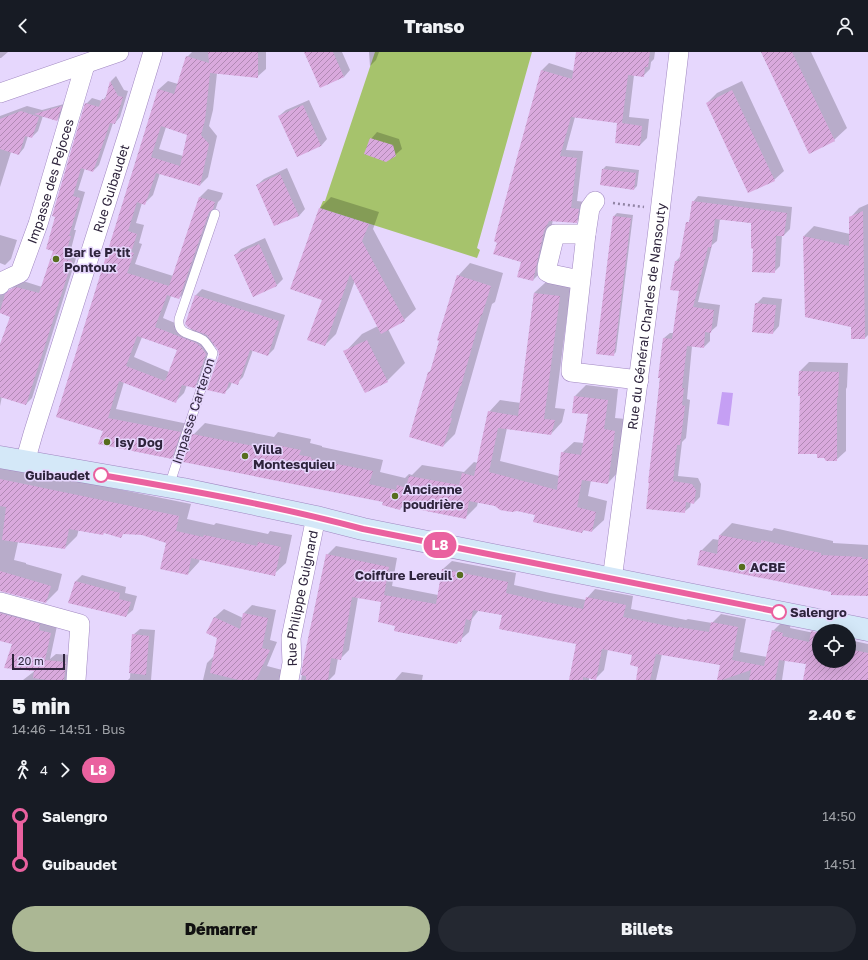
<!DOCTYPE html>
<html lang="fr">
<head>
<meta charset="utf-8">
<style>
	body { margin:0; font-family:"Golos Text",sans-serif; background:#242831; color:#f1f3f6; height:100vh; display:flex; flex-direction:column; font-size:15px; white-space:nowrap }
	* { box-sizing:border-box; margin:0 }
	p { font-size:13px; color:#9ea1a6 }
	.icon { flex:none; width:22px; height:22px; fill:none; stroke:currentColor; stroke-width:2; stroke-linecap:round; stroke-linejoin:round }
	.map { position:relative; height:628px; overflow:hidden }
	.panel { display:flex; flex-direction:column; background:#171b24; flex:1 }
	.panel>* { flex:none }
	.badge { padding:0 8px; border-radius:13px; font-size:14px; line-height:26px }
	.buttons { position:absolute; left:812px; top:572px; display:grid; gap:8px }
	.buttons a { display:grid; place-items:center; width:44px; height:44px; border-radius:50%; background:#171b24; box-shadow:0 4px 16px #0002; font-size:20px }
	.scale { position:absolute; left:12px; bottom:10px; width:53px; box-sizing:border-box; padding-left:4px; border:2px solid #2e243c; border-top:0; font-size:11px; line-height:14px; white-space:nowrap; color:#2e243c; -webkit-text-stroke:3px #e6d7fd; paint-order:stroke }
	.map>.badge { position:absolute; translate:-50% -50%; box-shadow:0 0 0 2px #fff }
	.legs { display:flex; align-items:center; gap:6px; height:44px; padding:0 12px; font-size:13px }
	.legs p { margin-inline-start:auto }
	.head { display:flex; align-items:center; justify-content:space-between; height:68px; padding:0 12px }
	h1 { font-size:22px; font-weight:800; line-height:30px }
	.action { display:flex; gap:8px; margin-top:auto; padding:8px 12px }
	.action a { flex:1; height:46px; border-radius:24px; background:#abb794; color:#111; font-size:16px; font-weight:800; line-height:46px; text-align:center }
	.action a+a { background:#242831; color:#f1f3f6 }
	ul { padding:0 12px; list-style:none }
	li { display:flex; align-items:center; gap:14px; height:48px; font-size:15px }
	li i { display:grid; place-items:center; width:6px; height:100%; margin:0 5px; background:currentColor }
	li i::after { content:''; width:10px; height:10px; margin:-5px; border:3px solid; border-radius:50%; background:#171b24 }
	li p { margin-inline-start:auto }
	li:first-child i { background:linear-gradient(#0000 50%,currentColor 0) }
	li:last-child i { background:linear-gradient(currentColor 50%,#0000 0) }
	header { display:flex; justify-content:space-between; align-items:center; height:52px; padding:0 12px; background:#171b24; font-size:18px; font-weight:800 }
	.map>svg:first-child { display:block }
	.grass { fill:#a6c36c }
	.water { fill:#c59ff4 }
	.shadow { fill:#0003; fill-rule:evenodd }
	.building { fill:url(#building-hatch); fill-rule:evenodd }
	.lines { fill:none; stroke-linecap:round; stroke-linejoin:round }
	.lane-casing { stroke:#a087c1; stroke-width:10 }
	.street-casing { stroke:#a087c1; stroke-width:20 }
	.secondary-casing { stroke:#a087c1; stroke-width:23 }
	.path { stroke:#9184a4; stroke-width:2.5; stroke-dasharray:2 3; stroke-linecap:butt }
	.lane { stroke:#fff; stroke-width:9 }
	.street { stroke:#fff; stroke-width:19 }
	.secondary { stroke:#d4e8f8; stroke-width:22 }
	.line-1-casing { stroke:#fff; stroke-width:9 }
	.line-1 { stroke:#ea619f; stroke-width:6 }
	.poi-dot { fill:#566d1d; stroke:#e6d7fd; stroke-width:1.5 }
	.stop-1-dot { fill:#fff; stroke:#ea619f; stroke-width:2 }
	.labels { text-anchor:middle; stroke-width:3; stroke-linejoin:round; paint-order:stroke }
	.street-label { font-size:13px; fill:#2e243c; stroke:#e6d7fd }
	.poi-label { font-size:13px; font-weight:bold; fill:#2e243c; stroke:#e6d7fd; text-anchor:start }
	.stop-label { font-size:13px; font-weight:bold; fill:#2e243c; stroke:#e6d7fd; text-anchor:end }
</style>
</head>
<body>
<header><svg class="icon" aria-label="back" viewBox="0 0 24 24"><path d="M15 5l-7 7 7 7"/></svg>Transo<svg class="icon" aria-label="person" viewBox="0 0 24 24"><circle cx="12" cy="8" r="4"/><path d="M4 21q1-7 8-7t8 7"/></svg></header>
<div class="map">
<svg width="868" height="628" viewBox="0 0 868 628">
	<defs>
		<pattern id="building-hatch" width="6" height="6" patternUnits="userSpaceOnUse"><rect width="6" height="6" fill="#d9a9dd"/><path d="M-1 1l2-2M0 6l6-6M5 7l2-2" fill="none" stroke="#b089b4"/></pattern>
	</defs>
	<rect width="100%" height="100%" fill="#e6d7fd"/>
	<!-- grass -->
	<path class="grass" d="M375 0H534H532L477 196 480 198 477 206 320 156 323 149H325Z"/>
	<!-- water -->
	<path class="water" d="M722 340 733 341 729 374 717 372Z"/>
	<!-- shadow -->
	<path class="shadow" d="M0 0H8L1 6H0Z
		M192 0H266V17L257 25 217 21 213 58 209 74 217 84 208 125 200 133 160 121 153 143 145 151H142L136 171 144 173 139 191 142 192 135 212 173 224 200 145 208 137 223 141 221 147 218 150 188 238 179 246 171 244 163 266 192 278 186 271 196 243 202 237 285 263 274 297 268 303 253 298 243 325 237 331 232 330 230 335 224 341 219 297 215 292 203 326 195 335 187 333 184 341 175 350 124 330 116 357 188 372 180 397 171 406 104 379 57 364 159 37 168 29 178 32 187 5ZM166 75 189 82 183 104 159 97ZM142 285 178 297 169 320 134 305Z
		M305 0H342L350 18 344 25 320 35Z
		M369 0H379L376 8 370 14Z
		M577 0H655L654 7 651 10 650 17 643 24 634 23 629 65 649 67 647 86 640 93 619 70 575 65 566 98 583 99 577 149 585 150 583 163 576 170 553 168 540 221 533 228 522 210 542 18 549 11 574 19Z
		M762 0H811L847 76 834 88Z
		M116 24 124 38 128 39 120 65 115 71H113L99 113 93 119 85 116 78 138 85 140 74 178H76L70 201 77 203 32 346 26 352 2 344 0 354V295L11 264 0 260V238L8 240 16 233 23 229 42 235 54 198 86 52 92 46 102 49 107 43 111 29Z
		M742 29 784 119 774 128 707 51 717 41Z
		M309 48 327 87 321 94 279 64 286 58Z
		M64 52 60 65 57 68 43 64 38 79 32 85 28 84 24 96 19 102 11 100 0 135V64L27 54 42 58Z
		M377 80 399 87 402 97 395 103 371 87Z
		M606 114 639 118 637 134 634 137 603 117Z
		M287 116 305 157 299 164 257 133 264 127Z
		M698 144 792 155 790 177 784 183H782L780 214 774 220 754 196 752 171 720 167 717 189 712 193 698 250 720 253 717 274 710 280V289L704 295 692 294 687 347 690 348 686 386 682 390 678 424 698 426 701 432 700 445 694 451 691 450 690 455 684 460 647 456 664 286 670 281H674L680 238 676 209 681 204 687 171 691 168 693 150Z
		M331 145 379 160 373 177 416 257 404 268 388 277 405 311 387 329 365 340 345 300 362 282 378 274 355 228 336 282 325 293 320 156Z
		M868 152V283L865 286H852V275L806 264 804 184 814 174 850 182V166L859 156Z
		M617 161 633 163 616 300 613 303 597 301 614 164Z
		M0 183 17 188 11 207 5 213 0 211Z
		M265 186 283 227 277 233 235 203 241 197Z
		M470 211 503 221 495 250 492 252 455 382 443 394 429 320 431 318 458 224Z
		M546 230 571 233 555 356 565 357 562 370 551 382 507 376 500 409 559 424 562 401 574 390 584 391 589 362 575 344 586 333 618 337 615 366 626 367 619 419 608 431 591 428 588 444 607 449 604 468 592 479 584 478 582 480 536 462 478 450 477 454 465 466 403 454 400 457 384 450 193 383 205 371 274 385 278 380 311 387 310 391 322 394V395L383 408 380 420 405 426 409 422 412 423 422 413 464 420 474 410 478 411 489 360 500 348 521 351 534 241Z
		M763 245 782 247 779 274 773 281 756 252Z
		M809 310 848 311 847 335 846 337V399L836 408 824 405 818 401 800 319Z
		M0 413 191 452 187 467 214 473 216 471 268 482 270 479 292 483 286 511 274 522 200 507 199 510 188 522 168 490 142 482 125 481 121 484 104 480 79 477 77 484 65 496 18 490 14 508 26 511V512L62 522 58 538 46 550 0 536Z
		M732 471 772 479 774 476 833 489V491L868 493V543L832 540 701 499 713 487 719 488 720 483Z
		M336 494 397 506 392 534 438 543 443 517 452 509 516 521 514 533 550 541 586 548 587 546 595 537 633 544 631 557 686 568 688 567 712 571 721 562 746 567 740 600 767 605 773 579 781 571 791 572 790 576 819 582V609H849V588L868 592V628H804L807 612 785 608 782 628H718L721 613 662 602 656 628H637L639 614 634 603 608 597 604 618 595 627 589 625V628H570L577 591 503 563 479 558 472 567 469 580 457 591 397 573 382 549 358 545 349 598 340 607 338 606 335 622 329 628H301L327 503Z
		M82 523 126 535 125 541 137 544 133 558 126 564 76 529Z
		M252 553 276 558 270 588 277 590 267 614 286 619 290 628H203L207 611 214 604 218 586 208 580 215 565 224 557 243 566 244 561Z
		M0 558 57 574 50 607 56 602 72 603 67 628H23L36 618 13 591 0 588Z
		M140 577 155 578 151 628H128L130 626 133 583Z
		M402 620 423 623 422 628H395Z"/>
	<!-- building -->
	<path class="building" d="M208 0H258V26L210 21 205 68 201 83 209 92 200 134 156 121 145 153 137 150 128 179 137 182 131 200 134 201 127 221 169 234 199 145 215 150 213 157 209 160 179 247 167 243 155 275 196 291 201 295 206 302 195 336 182 333 176 351 119 329 108 366 181 380 172 407 98 392 103 379 56 365 158 37 174 42 186 4 209 11ZM161 74 187 83 180 114 151 105ZM137 284 177 298 165 329 126 314Z
		M304 0H333L344 25 320 36Z
		M576 0H650L648 15H645L644 25 628 23 622 71 642 74 640 94 615 91 617 71 571 65 560 104 577 106 571 156 579 157 577 171 549 169 544 179 533 229 517 225 521 210 493 202 497 191 494 189 541 18 572 27Z
		M761 0H792L835 89 809 102Z
		M110 29 118 44 123 45 115 72 110 71 93 120 81 116 73 144 80 146 69 184H71L64 207 72 209 26 353 0 345V292L10 265 0 261V259L5 242 9 238 16 235 39 241 53 199 46 197 55 165 52 164 85 51 99 55 102 47 105 48Z
		M732 38 775 129 748 141 706 51Z
		M303 53 321 94 297 105 278 64Z
		M62 54 57 69 34 62Z
		M21 59 39 65 32 86 25 84 19 103 0 97V67Z
		M370 86 393 93 396 104 386 110 364 102Z
		M602 117 636 121 634 138 600 133Z
		M280 122 299 164 274 174 256 133Z
		M692 149 787 161 784 184H776L775 221 752 220 753 197 751 196V171L715 167 711 196 708 195 693 255 714 258 711 281 705 280 704 296 687 294 682 336H684L682 353 685 354 680 393H677L673 429 692 432 696 438 694 452 686 450 685 461 646 457 649 431H648L660 326H658L663 286 672 287 679 239 670 238 675 209H679L686 170H689Z
		M319 156 369 172 362 189 405 269 381 282 350 222 325 294 307 288 322 248 290 237Z
		M863 159 865 287H851V275L805 265 803 184 849 194V165Z
		M613 164 631 166 614 304 596 302Z
		M259 192 277 234 253 245 234 203Z
		M457 223 491 234 482 263H481L461 334H460L450 366H452L443 395 409 385 428 320H430L439 289 437 288Z
		M534 241 560 244 544 367 555 368 551 383 498 376 489 420 557 438 561 400 581 403 588 362 572 361 574 344 608 348 604 377 615 379 608 432 582 428 577 455 596 460 592 480 583 478 582 481 533 470 535 463 517 459 512 460 500 458 495 454 469 449 466 467 401 454 400 458 382 453 383 450 183 410 192 382 264 396 266 391 301 398 299 403 311 405V407L373 419 369 432 396 438 397 433 406 436 409 424 459 433 462 421 474 424 488 359 518 364Z
		M195 243 279 269 268 304 250 298 238 333 229 330 225 342 207 338 219 303 218 298 207 283 189 276 185 272Z
		M755 251 776 253 773 282 752 280Z
		M367 288 388 330 365 341 343 299Z
		M799 319 839 320 838 345 837 346V409H826L824 406H817V402H798L800 344H798Z
		M0 427 179 464 176 479 203 485 204 483 257 494 258 490 281 495 275 524 191 506 188 523 160 517 166 491 142 483 123 482 121 486 104 481 103 483 69 477 65 497 2 488 6 455 0 454Z
		M719 483 761 491V488L821 501V503L862 505V507H868V544L831 543V540L697 513 700 498 717 502Z
		M326 502 389 515 384 543 436 552 442 517 508 530 506 541 541 549 583 557 586 545 626 553 623 565 678 576V575L709 580 711 570 738 575 732 608 764 614 772 578 783 581 782 584 809 590 811 579 819 581V609H849V597L868 601V628H803L806 612 779 608 775 628H749L751 618 722 628H717L720 613 656 602 650 628H636L638 615 630 613 632 603 602 597 596 628 583 625V628H569L576 592 499 577 502 563 473 558 471 569 466 567 461 590 458 589 457 592 394 579 395 574 378 570 381 550 352 545 341 608 331 606 328 628H306V624L301 623 303 610Z
		M0 519 51 534 46 551 0 539Z
		M75 529 120 541 119 547 131 550 126 565 68 551Z
		M0 561 40 572 39 578 51 581 45 608 66 610 64 628H47L33 626 34 619 4 616 12 592 0 589Z
		M243 561 268 566 262 596 270 598 256 628H239L210 621 217 586 206 581 214 565 240 577Z
		M132 582 149 584 146 623 129 621Z"/>
	<g class="lines">
		<!-- lane casing -->
		<g class="lane-casing">
			<path id="lane" d="M169 434 213 301C210 297 207 291 203 288 193 281 177 284 179 267L215 162"/>
		</g>
		<!-- street casing -->
		<g class="street-casing">
			<g id="street">
				<path d="M0 41 119 0"/>
				<path d="M595 149 590 156 586 182 571 316V320L639 328"/>
				<path d="M580 228 551 222 547 220V215L555 182H586"/>
				<path id="s1" d="M0 233 1 230 20 221 38 172 85 13"/>
				<path id="s2" d="M25 410 33 382 128 82 153 0"/>
				<path id="s3" d="M612 528 657 185 679 0"/>
				<path d="M0 550 80 572 76 628"/>
				<path id="s4" d="M289 628 292 611 291 586 316 465"/>
			</g>
		</g>
		<!-- secondary casing -->
		<g class="secondary-casing">
			<path id="secondary" d="M0 405 183 437 316 465 363 477 868 578"/>
		</g>
		<!-- path -->
		<path class="path" d="M613 151 644 155"/>
		<!-- lane -->
		<use href="#lane" class="lane"/>
		<!-- street -->
		<use href="#street" class="street"/>
		<!-- secondary -->
		<use href="#secondary" class="secondary"/>
	</g>
	<g class="lines">
		<!-- line-1 casing -->
		<g class="line-1-casing">
			<path id="line-1" d="M101 423C189 438 277 454 363 477L779 560"/>
		</g>
		<!-- line-1 -->
		<use href="#line-1" class="line-1"/>
	</g>
	<!-- markers -->
	<g class="poi-dot">
		<circle cx="56" cy="207" r="4"/>
		<circle cx="107" cy="390" r="4"/>
		<circle cx="245" cy="404" r="4"/>
		<circle cx="395" cy="444" r="4"/>
		<circle cx="742" cy="515" r="4"/>
		<circle cx="460" cy="523" r="4"/>
	</g>
	<g class="stop-1-dot">
		<circle cx="101" cy="423" r="7"/>
		<circle cx="779" cy="560" r="7"/>
	</g>
	<g class="labels">
		<!-- street labels -->
		<g class="street-label">
			<text dy="5" stroke="none"><textPath href="#s1" startOffset="121">Impasse des Pejoces</textPath></text>
			<text dy="5" stroke="none"><textPath href="#s2" startOffset="287">Rue Guibaudet</textPath></text>
			<text dy="5" stroke="none"><textPath href="#s3" startOffset="266">Rue du Général Charles de Nansouty</textPath></text>
			<text transform="translate(193 359) rotate(-72)" y="5">Impasse Carteron</text>
			<text dy="5" stroke="none"><textPath href="#s4" startOffset="83">Rue Philippe Guignard</textPath></text>
		</g>
		<!-- poi labels -->
		<g class="poi-label">
			<text x="64" y="205">Bar le P'tit<tspan x="64" dy="15">Pontoux</tspan></text>
			<text x="115" y="395">Isy Dog</text>
			<text x="253" y="402">Villa<tspan x="253" dy="15">Montesquieu</tspan></text>
			<text x="403" y="442">Ancienne<tspan x="403" dy="15">poudrière</tspan></text>
			<text x="750" y="520">ACBE</text>
			<text x="452" y="528" text-anchor="end">Coiffure Lereuil</text>
		</g>
		<!-- stop labels -->
		<g class="stop-label">
			<text x="90" y="428">Guibaudet</text>
			<text x="790" y="565" text-anchor="start">Salengro</text>
		</g>
	</g>
</svg>
<div class="buttons">
<a><svg class="icon" aria-label="locate" viewBox="0 0 24 24"><circle cx="12" cy="12" r="6"/><path d="M12 2v4M12 18v4M2 12h4M18 12h4"/></svg></a>
</div>
<div class="scale">20 m</div>
<b class="badge" style="left:440px;top:493px;background:#ea619f;color:#fff">L8</b>
</div>
<section class="panel">
<div class="head"><div><h1>5 min</h1><p>14:46 – 14:51 · Bus</p></div><b>2.40 €</b></div>
<div class="legs"><svg class="icon" aria-label="walk" viewBox="0 0 24 24"><circle cx="13" cy="4" r="2"/><path d="M13 8l-2 6 4 7M11 14l-3 7M7 12l3-4h3l4 4"/></svg>4<svg class="icon" aria-label="forward" viewBox="0 0 24 24"><path d="M9 5l7 7-7 7"/></svg><b class="badge" style="background:#ea619f;color:#fff">L8</b></div>
<ul>
<li><i style="color:#ea619f"></i><b>Salengro</b><p>14:50</p></li>
<li><i style="color:#ea619f"></i><b>Guibaudet</b><p>14:51</p></li>
</ul>
<div class="action"><a>Démarrer</a><a>Billets</a></div>
</section>
</body>
</html>
